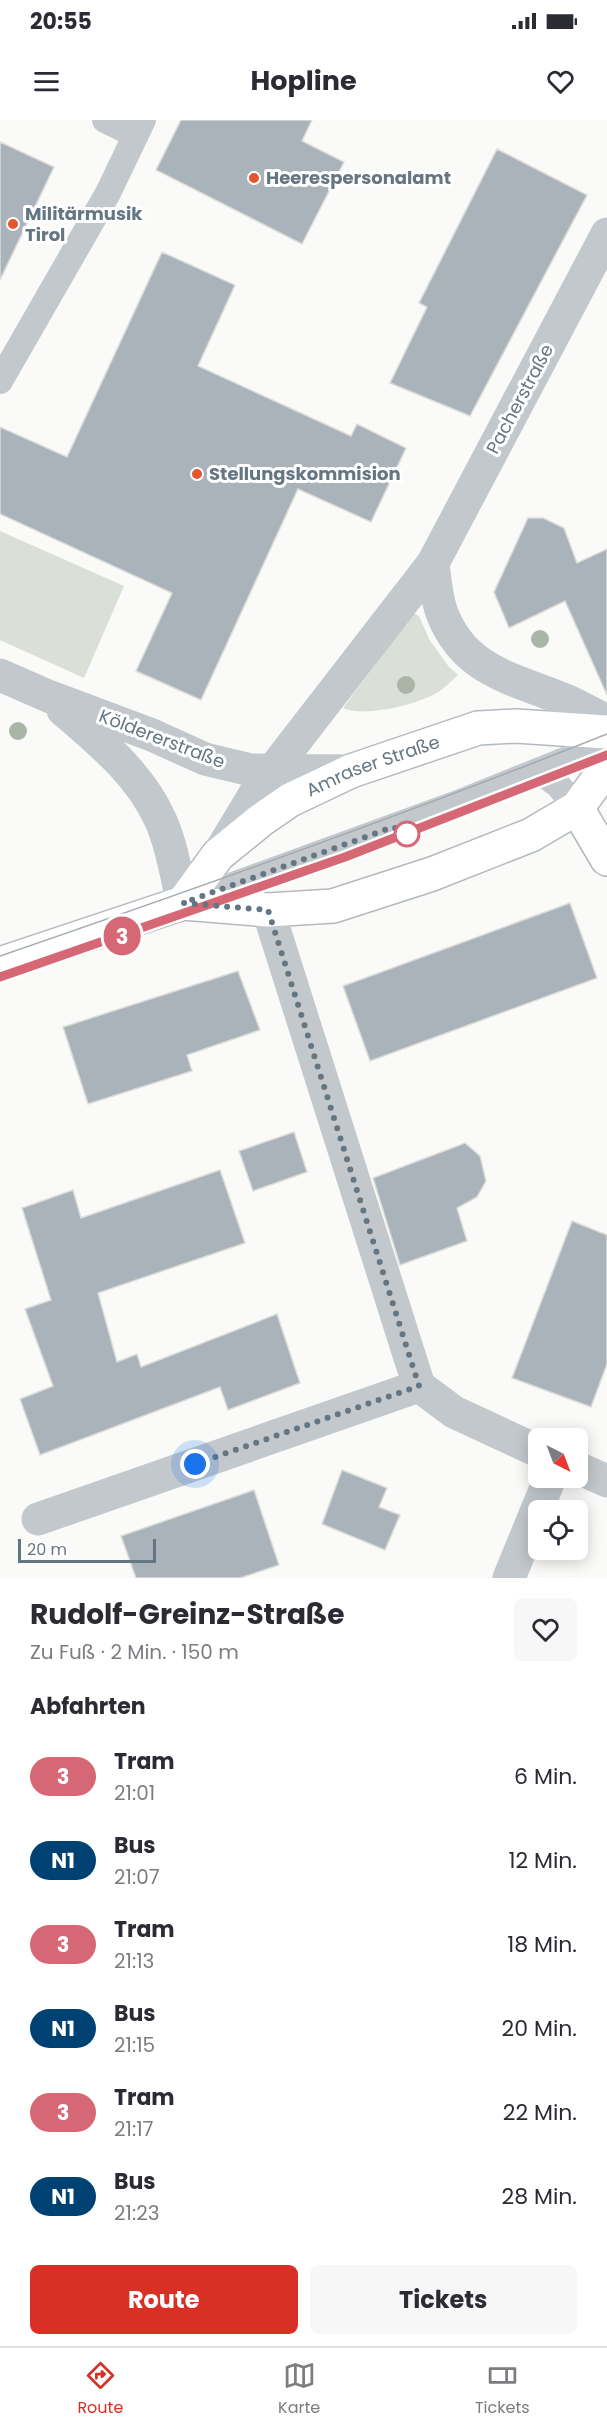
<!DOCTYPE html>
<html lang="de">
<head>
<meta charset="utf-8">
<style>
	body { margin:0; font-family:Poppins,sans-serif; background:#f7f7f7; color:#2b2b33; height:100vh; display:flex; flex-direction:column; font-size:22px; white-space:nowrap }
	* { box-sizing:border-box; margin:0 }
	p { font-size:20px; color:#7c7c81 }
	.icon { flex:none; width:33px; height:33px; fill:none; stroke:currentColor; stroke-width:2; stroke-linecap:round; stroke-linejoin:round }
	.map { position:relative; height:1458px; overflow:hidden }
	.panel { display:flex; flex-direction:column; background:#fff; flex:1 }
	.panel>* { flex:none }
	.badge { padding:0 12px; border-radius:20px; font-size:21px; line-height:39px }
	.needle { width:39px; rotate:138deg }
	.tools { position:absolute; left:528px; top:1308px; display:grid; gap:12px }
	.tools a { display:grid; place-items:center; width:60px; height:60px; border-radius:9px; background:#fff; box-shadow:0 3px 15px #0003; font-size:30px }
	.scale { position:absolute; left:18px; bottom:15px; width:138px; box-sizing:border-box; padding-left:6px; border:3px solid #657683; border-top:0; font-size:16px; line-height:21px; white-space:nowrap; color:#657683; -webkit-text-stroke:4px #fff; paint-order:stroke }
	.you { position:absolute; width:30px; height:30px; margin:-15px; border:4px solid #fff; border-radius:50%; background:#1a73e8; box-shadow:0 0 0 9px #1a73e833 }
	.map>.badge { position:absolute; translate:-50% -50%; box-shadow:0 0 0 3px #fff }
	h2 { padding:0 30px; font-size:22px; line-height:54px }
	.round { display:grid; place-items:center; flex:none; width:63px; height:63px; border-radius:9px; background:#f7f7f7 }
	.overview { display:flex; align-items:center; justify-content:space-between; height:102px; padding:0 30px }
	h1 { font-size:28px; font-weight:700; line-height:45px }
	.button { display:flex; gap:12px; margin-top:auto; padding:12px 30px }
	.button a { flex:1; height:69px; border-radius:9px; background:#d93025; color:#fff; font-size:24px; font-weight:700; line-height:69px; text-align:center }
	.button a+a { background:#f7f7f7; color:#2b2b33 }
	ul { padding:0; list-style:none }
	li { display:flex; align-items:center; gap:18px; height:84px; padding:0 30px }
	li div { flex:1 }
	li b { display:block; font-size:22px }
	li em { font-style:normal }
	li .badge { min-width:66px; font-weight:700; text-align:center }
	.status { display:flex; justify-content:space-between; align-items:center; height:42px; padding:0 30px; background:#fff; direction:ltr }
	.status svg { height:16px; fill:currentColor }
	header { display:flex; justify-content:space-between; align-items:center; height:78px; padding:0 30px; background:#fff; font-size:27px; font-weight:700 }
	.tab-bar { display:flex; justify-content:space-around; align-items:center; height:84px; border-top:2px solid #e1e1e2; background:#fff; font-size:16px; color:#7c7c81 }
	.tab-bar a { display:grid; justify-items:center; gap:3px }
	.tab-bar .on { color:#d93025 }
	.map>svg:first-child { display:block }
	.green { fill:#dadfd7 }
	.building { fill:#aab3b9; stroke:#dcdcda; stroke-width:1.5 }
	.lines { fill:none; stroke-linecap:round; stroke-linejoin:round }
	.secondary-casing { stroke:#b3babf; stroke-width:36 }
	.lane { stroke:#c3c8cc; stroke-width:26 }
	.street { stroke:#c3c8cc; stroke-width:33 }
	.secondary { stroke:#fff; stroke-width:33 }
	.tram { stroke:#a2aab0; stroke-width:1.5 }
	.tree { fill:#aab4a7 }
	.line-casing { stroke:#fff; stroke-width:14 }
	.line { stroke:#d66775; stroke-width:9 }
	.walk { stroke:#657683; stroke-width:6; stroke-dasharray:0 10.8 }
	.poi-dot { fill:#e4572e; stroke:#fff; stroke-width:2 }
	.stop-dot { fill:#fff; stroke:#d66775; stroke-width:3 }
	.labels { text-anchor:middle; stroke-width:6; stroke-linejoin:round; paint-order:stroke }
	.poi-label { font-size:18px; font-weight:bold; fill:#657683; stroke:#fff; text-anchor:start }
	.street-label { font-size:18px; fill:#657683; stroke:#fff }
</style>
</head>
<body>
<div class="status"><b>20:55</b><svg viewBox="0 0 49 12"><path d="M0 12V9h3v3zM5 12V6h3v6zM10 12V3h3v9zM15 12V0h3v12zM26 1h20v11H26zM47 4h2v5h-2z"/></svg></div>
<header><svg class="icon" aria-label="menu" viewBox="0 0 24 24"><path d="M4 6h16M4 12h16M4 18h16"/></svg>Hopline<svg class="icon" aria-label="heart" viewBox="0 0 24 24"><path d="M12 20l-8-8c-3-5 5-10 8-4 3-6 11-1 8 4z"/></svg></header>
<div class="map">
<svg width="607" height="1458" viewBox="0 0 607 1458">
	<rect width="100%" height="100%" fill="#fafaf8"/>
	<!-- green -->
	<path class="green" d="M0 411 124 466 84 558 0 520Z
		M411 492 419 496 429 519 449 547 458 555C452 560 447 566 440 571 421 584 364 598 343 588L400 511Z"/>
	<!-- building -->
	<path class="building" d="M181 0H312L302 21 344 42 302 124 156 50Z
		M0 22 54 47 0 160Z
		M497 29 587 75 470 296 390 263 427 187 419 183Z
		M162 132 235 165 198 246 351 316 357 304 406 328 371 402 298 369 201 580 136 551 172 473 0 394V307L67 337Z
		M528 398H543L564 408 577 443 607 429V575L565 481 509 508 494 472Z
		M570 783 597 858 370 941 343 866Z
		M238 851 260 910 187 935 192 951 88 984 63 907Z
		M294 1012 307 1052 253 1071 239 1031Z
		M465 1023 480 1036 486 1061 477 1077 457 1088 467 1121 400 1145 373 1058Z
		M220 1050 245 1123 98 1173 117 1242 137 1234 141 1247 277 1194 300 1263 228 1290 220 1267 40 1335 20 1279 53 1266 25 1189 51 1180 22 1088 73 1070 81 1098Z
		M572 1101 607 1115V1244L591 1287 512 1258Z
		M342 1350 387 1368 379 1387 400 1395 385 1430 322 1404Z
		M254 1370 279 1445 240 1458H136L121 1416Z"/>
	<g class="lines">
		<!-- secondary casing -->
		<g class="secondary-casing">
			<g id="secondary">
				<path d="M577 688 607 739"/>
				<path id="s1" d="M183 783 218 735 261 700 290 680 351 651 478 608 516 606 607 612"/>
				<path d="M0 844 183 783 268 790 333 786 432 754 531 715 577 688 607 647"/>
			</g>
		</g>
		<!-- lane -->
		<path class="lane" d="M105 0 136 15
			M0 261 108 73 143 0
			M539 651 558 665 577 688
			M189 781 458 683 607 623"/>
		<!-- street -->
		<path class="street" d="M433 443C435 460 436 477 442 493 465 554 518 559 570 582 582 588 595 595 607 601
			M0 555 48 576 152 615 205 639 251 650 351 651
			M63 590C100 622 139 653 160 699 172 724 176 756 183 783
			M221 730 256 672 433 443 607 114
			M268 790 419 1266 454 1292 538 1331
			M578 1348 607 1361
			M38 1399 419 1266
			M509 1458 550 1358"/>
		<!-- secondary -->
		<use href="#secondary" class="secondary"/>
		<!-- tram -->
		<path class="tram" d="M0 836C204 766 407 694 607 614
			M0 857 330 743 607 635"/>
	</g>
	<!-- trees -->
	<g class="tree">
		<circle cx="540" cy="519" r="9"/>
		<circle cx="406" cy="565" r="9"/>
		<circle cx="18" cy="611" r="9"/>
	</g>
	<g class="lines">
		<!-- line casing -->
		<g class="line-casing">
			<path id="line" d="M0 857 345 737 607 635"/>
		</g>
		<!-- line -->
		<use href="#line" class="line"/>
		<!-- walk -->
		<path class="walk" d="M195 1344 419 1266 268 790 183 783 393 707 407 714"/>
	</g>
	<!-- markers -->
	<g class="poi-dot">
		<circle cx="254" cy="58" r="6"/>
		<circle cx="13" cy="104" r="6"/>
		<circle cx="197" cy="354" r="6"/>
	</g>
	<circle class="stop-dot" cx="407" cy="714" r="12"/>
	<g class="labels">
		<!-- poi labels -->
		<g class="poi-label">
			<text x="266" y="64">Heerespersonalamt</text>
			<text x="25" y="100">Militärmusik<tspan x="25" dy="21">Tirol</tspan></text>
			<text x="209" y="360">Stellungskommision</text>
		</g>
		<!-- street labels -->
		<g class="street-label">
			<text transform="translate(520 279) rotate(-62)" y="6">Pacherstraße</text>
			<text transform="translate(162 619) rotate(21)" y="6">Köldererstraße</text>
			<text dy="6" stroke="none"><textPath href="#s1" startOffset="240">Amraser Straße</textPath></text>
		</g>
	</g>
</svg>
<div class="tools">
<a><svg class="needle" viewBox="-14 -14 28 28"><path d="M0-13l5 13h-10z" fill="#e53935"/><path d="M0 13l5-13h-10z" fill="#7c7c81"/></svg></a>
<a><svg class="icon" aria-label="locate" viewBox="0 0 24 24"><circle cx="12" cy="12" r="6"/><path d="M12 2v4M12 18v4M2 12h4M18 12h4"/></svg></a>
</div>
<div class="scale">20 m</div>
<div class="you" style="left:195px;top:1344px"></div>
<b class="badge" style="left:122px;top:816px;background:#d66775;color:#fff">3</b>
</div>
<section class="panel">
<div class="overview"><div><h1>Rudolf-Greinz-Straße</h1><p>Zu Fuß · 2 Min. · 150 m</p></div><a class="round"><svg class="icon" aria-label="heart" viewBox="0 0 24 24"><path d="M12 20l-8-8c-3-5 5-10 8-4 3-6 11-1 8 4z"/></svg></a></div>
<h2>Abfahrten</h2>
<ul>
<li><span class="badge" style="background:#d66775;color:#fff">3</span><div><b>Tram</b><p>21:01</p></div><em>6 Min.</em></li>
<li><span class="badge" style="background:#004173;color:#fff">N1</span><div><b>Bus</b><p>21:07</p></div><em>12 Min.</em></li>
<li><span class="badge" style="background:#d66775;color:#fff">3</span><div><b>Tram</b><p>21:13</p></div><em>18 Min.</em></li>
<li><span class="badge" style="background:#004173;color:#fff">N1</span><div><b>Bus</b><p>21:15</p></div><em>20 Min.</em></li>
<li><span class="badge" style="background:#d66775;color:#fff">3</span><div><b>Tram</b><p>21:17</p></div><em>22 Min.</em></li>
<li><span class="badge" style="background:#004173;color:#fff">N1</span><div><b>Bus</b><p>21:23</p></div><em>28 Min.</em></li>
</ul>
<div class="button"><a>Route</a><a>Tickets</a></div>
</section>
<nav class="tab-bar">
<a class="on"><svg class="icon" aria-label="directions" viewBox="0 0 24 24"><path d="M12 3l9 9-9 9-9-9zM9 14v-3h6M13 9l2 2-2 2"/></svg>Route</a>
<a><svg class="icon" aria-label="map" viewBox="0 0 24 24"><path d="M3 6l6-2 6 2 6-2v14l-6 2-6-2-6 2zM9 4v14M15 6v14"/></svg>Karte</a>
<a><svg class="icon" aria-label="tickets" viewBox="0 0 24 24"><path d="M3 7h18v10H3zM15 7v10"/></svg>Tickets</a>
</nav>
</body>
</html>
